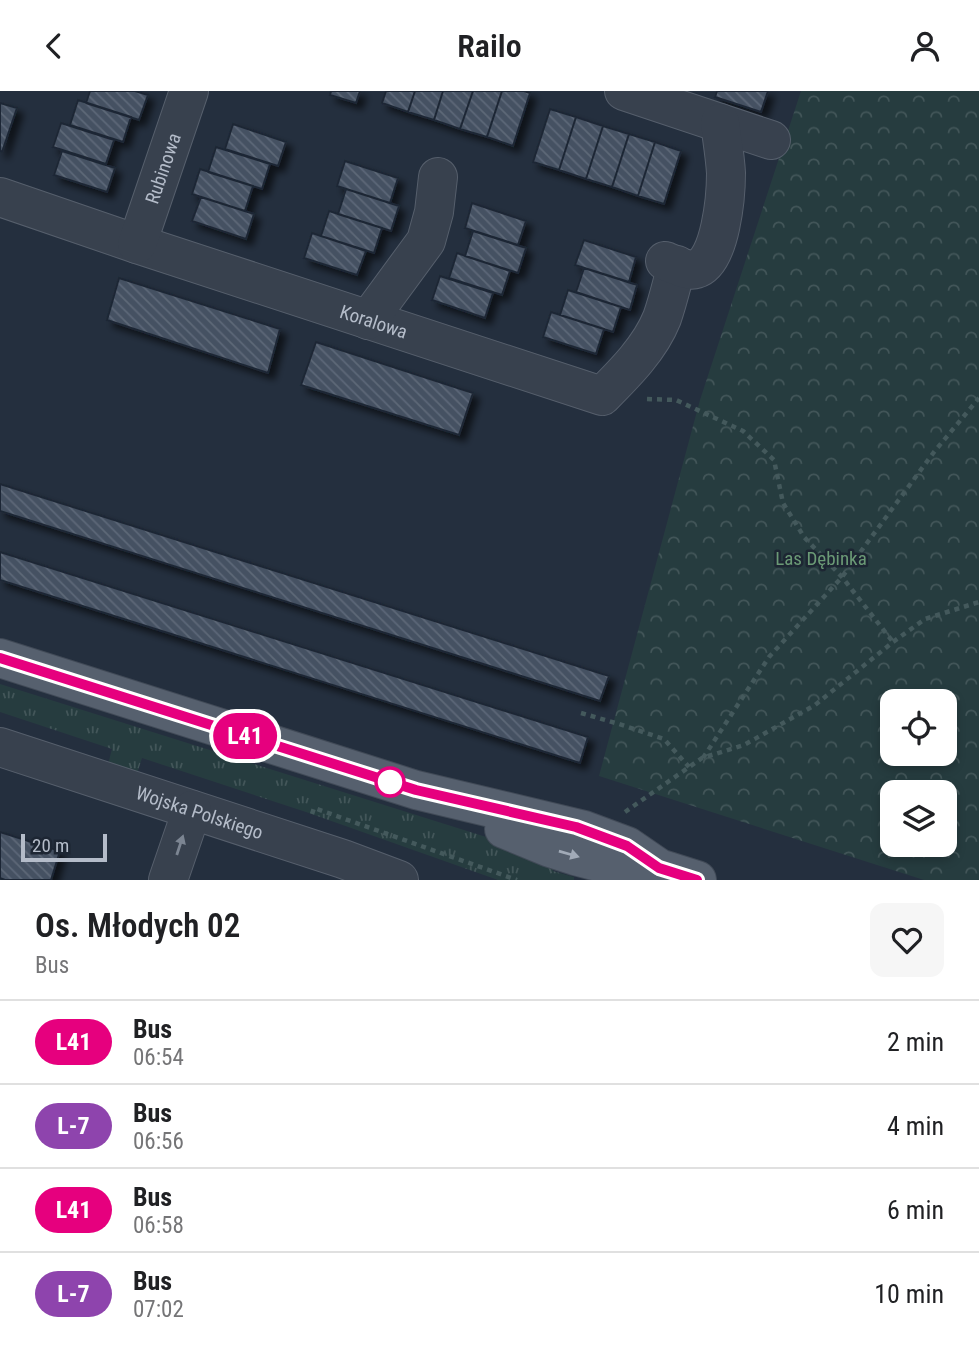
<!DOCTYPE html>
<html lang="en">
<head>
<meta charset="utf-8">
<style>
	body { margin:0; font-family:"Roboto Condensed",sans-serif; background:#f6f6f6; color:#202124; height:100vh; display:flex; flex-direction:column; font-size:26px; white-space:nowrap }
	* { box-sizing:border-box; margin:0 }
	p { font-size:23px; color:#757577 }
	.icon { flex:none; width:38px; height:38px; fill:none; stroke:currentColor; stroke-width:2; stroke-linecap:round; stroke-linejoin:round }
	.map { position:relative; height:789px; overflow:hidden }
	.details { display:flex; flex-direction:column; background:#fff; flex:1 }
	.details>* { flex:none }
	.badge { padding:0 14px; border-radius:23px; font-size:24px; line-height:46px }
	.tools { position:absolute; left:880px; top:598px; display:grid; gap:14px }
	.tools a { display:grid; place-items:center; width:77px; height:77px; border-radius:14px; background:#fff; box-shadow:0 4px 10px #0003; font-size:35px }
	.scale { position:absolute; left:21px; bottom:18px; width:86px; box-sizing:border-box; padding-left:7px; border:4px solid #b4bcc9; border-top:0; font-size:19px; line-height:24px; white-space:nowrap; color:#b4bcc9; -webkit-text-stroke:5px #1d2633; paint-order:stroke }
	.map>.badge { position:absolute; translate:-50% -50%; box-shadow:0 0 0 4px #fff }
	.round { display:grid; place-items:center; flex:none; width:74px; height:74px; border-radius:14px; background:#f6f6f6 }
	.summary { display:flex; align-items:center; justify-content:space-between; height:119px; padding:0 35px }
	h1 { font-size:33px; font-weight:600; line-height:52px }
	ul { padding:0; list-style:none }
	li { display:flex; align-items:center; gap:21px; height:84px; padding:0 35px; border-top:2px solid #e0e0e0 }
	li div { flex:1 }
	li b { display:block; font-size:26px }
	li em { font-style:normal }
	li .badge { min-width:77px; font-weight:700; text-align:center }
	header { display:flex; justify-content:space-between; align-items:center; height:91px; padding:0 35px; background:#fff; font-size:32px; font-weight:600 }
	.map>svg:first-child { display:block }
	.grass { fill:url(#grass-tufts) }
	.forest { fill:url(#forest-crowns); fill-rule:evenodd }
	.building { fill:url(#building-back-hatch); stroke:#1f2835; stroke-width:2; filter:url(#shadow) }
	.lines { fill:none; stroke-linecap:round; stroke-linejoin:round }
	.minor-casing { stroke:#565f6c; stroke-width:40 }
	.major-casing { stroke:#414a57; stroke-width:40 }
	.path { stroke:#44595c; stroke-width:4.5; stroke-dasharray:5 5; stroke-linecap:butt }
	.minor { stroke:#38414e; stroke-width:38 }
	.major { stroke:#56606e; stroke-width:38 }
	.oneway { fill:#7c8592 }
	.oneway2 { fill:#a1aab7 }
	.line-casing { stroke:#fff; stroke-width:16 }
	.line { stroke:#e6007e; stroke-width:10 }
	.stop-dot { fill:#fff; stroke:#e6007e; stroke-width:3.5 }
	.labels { text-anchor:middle; stroke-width:5; stroke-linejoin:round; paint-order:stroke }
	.street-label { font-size:19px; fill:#b4bcc9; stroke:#1d2633 }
	.park-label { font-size:19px; fill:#6b9a76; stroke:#1d2633 }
</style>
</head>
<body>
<header><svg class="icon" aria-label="back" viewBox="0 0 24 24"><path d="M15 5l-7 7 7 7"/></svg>Railo<svg class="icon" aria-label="person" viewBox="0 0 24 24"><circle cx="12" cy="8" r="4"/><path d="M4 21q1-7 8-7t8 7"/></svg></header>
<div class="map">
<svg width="979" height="789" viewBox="0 0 979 789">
	<defs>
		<pattern id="grass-tufts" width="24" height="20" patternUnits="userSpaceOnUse" patternTransform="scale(1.75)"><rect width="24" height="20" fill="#263c3f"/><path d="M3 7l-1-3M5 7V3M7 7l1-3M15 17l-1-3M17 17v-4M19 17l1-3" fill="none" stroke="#435659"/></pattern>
		<pattern id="forest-crowns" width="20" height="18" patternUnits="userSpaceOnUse" patternTransform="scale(1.75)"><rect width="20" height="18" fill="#263c3f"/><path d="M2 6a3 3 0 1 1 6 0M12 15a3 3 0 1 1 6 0" fill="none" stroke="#435659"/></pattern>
		<pattern id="building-back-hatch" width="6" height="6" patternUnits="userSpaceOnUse" patternTransform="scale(1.75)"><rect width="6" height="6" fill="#455162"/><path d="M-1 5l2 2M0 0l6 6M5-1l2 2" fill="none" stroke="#5d6877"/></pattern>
		<filter id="shadow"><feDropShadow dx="6" dy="6" stdDeviation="3.5" flood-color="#0009"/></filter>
	</defs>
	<rect width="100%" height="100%" fill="#242f3e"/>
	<!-- grass -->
	<path class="grass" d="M0 593 556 768 553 780 574 786V789H498L306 721 142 667 136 686 107 677 112 658 0 621Z"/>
	<!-- forest -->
	<path class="forest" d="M801 0H979V789H924L599 685 700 309ZM892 611H945V663H892ZM892 702H945V754H892Z"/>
	<!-- building -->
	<path class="building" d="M90 0H135L148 4 139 29 86 12Z
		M331 0H360L356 12 330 4Z
		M386 0H415L408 21 382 12Z
		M415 0H443L434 29 408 21Z
		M443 0H473L460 38 434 29Z
		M473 0H502L487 46 460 38Z
		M502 0H524L530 2 513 55 487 46Z
		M717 0H768L761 21 715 6Z
		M78 9 131 26 123 51 70 34Z
		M0 12 17 17 2 61 0 60Z
		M550 18 576 26 559 79 533 71Z
		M576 26 603 35 586 88 559 79Z
		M61 32 114 49 106 73 53 56Z
		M233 33 286 51 278 75 225 58Z
		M603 35 629 43 612 96 586 88Z
		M629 43 655 51 638 105 612 96Z
		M655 51 681 60 664 113 638 105Z
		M216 56 270 73 262 98 208 81Z
		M62 60 115 77 107 101 54 84Z
		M345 70 398 87 390 112 337 95Z
		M200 78 253 95 245 120 192 103Z
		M346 98 399 115 391 140 338 123Z
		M201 106 254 123 246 148 192 130Z
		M472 112 526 130 518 154 465 137Z
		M329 120 382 137 374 162 321 145Z
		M473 140 526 157 518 182 465 165Z
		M312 142 366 160 357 184 304 167Z
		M584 149 636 166 629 191 575 174Z
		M457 162 510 180 502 204 449 187Z
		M584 177 637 194 630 219 576 201Z
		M440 185 493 202 485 227 432 209Z
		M119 187 280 238 268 282 107 229Z
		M568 199 621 216 613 241 560 224Z
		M551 221 604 238 596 263 543 246Z
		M316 251 473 302 459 344 301 294Z
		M0 393 609 585 600 610 0 420Z
		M0 461 588 646 580 672 0 489Z
		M0 741 60 760 51 789H5L0 787Z"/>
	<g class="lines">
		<!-- minor casing -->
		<g class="minor-casing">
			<g id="minor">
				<path d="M624 0 771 49"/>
				<path id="s1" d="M0 106 137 153 602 305C625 282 650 257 662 227 668 210 672 192 677 174"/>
				<path id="s2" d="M137 153 189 0"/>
				<path d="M665 170C674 173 687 181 696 178 721 171 726 103 726 82 725 65 722 48 720 32"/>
				<path d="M368 229 426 150 434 121 438 86"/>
				<path id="s3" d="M0 656 343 768 399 789"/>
				<path d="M168 789 192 719"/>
			</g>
		</g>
		<!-- major casing -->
		<g class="major-casing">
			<path id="major" d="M0 567 416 699 584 739 627 755 659 777
				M504 738 550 757 575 765 621 777H659L697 789"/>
		</g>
		<!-- path -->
		<path class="path" d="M647 308 676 309 743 340 774 369 783 412 804 446 842 486 893 551
			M581 622 619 633 664 648 689 676
			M703 667 769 566 842 486 934 361 979 307
			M625 721 702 667 744 654 815 614 893 551 925 528 979 511
			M312 723 314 717 517 789"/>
		<!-- minor -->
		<use href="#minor" class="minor"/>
		<!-- major -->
		<use href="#major" class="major"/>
	</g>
	<!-- one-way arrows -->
	<defs><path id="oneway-solid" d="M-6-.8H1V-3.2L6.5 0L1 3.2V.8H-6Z" transform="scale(1.75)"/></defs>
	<use class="oneway" href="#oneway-solid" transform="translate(180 754) rotate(-72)"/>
	<use class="oneway2" href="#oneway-solid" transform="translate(569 763) rotate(16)"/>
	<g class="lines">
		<!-- line casing -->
		<g class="line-casing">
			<path id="line" d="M0 567 416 699 576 736 627 755 659 777 697 789"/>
		</g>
		<!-- line -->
		<use href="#line" class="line"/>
	</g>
	<!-- markers -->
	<circle class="stop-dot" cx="390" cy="691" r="14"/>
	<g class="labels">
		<!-- street labels -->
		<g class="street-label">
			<text dy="7" stroke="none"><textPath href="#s2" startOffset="80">Rubinowa</textPath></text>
			<text dy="7" stroke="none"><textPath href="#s1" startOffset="394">Koralowa</textPath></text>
			<text dy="7" stroke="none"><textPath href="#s3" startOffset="210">Wojska Polskiego</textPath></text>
		</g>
		<!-- park labels -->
		<g class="park-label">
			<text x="821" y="474">Las Dębinka</text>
		</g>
	</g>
</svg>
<div class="tools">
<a><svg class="icon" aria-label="locate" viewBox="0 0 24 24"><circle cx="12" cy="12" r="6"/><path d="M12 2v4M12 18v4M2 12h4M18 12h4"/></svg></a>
<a><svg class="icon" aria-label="layers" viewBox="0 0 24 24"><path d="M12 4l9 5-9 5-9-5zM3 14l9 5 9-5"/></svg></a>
</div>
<div class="scale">20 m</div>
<b class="badge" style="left:245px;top:645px;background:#e6007e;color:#fff">L41</b>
</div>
<section class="details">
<div class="summary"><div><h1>Os. Młodych 02</h1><p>Bus</p></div><a class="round"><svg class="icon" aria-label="heart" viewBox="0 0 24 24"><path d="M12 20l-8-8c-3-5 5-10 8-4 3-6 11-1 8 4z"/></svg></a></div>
<ul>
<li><span class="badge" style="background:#e6007e;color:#fff">L41</span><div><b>Bus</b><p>06:54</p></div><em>2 min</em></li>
<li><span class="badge" style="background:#8e44ad;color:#fff">L-7</span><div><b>Bus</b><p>06:56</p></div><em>4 min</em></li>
<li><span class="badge" style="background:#e6007e;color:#fff">L41</span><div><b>Bus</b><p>06:58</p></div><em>6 min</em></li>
<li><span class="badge" style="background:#8e44ad;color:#fff">L-7</span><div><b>Bus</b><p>07:02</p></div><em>10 min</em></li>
</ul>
</section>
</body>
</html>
